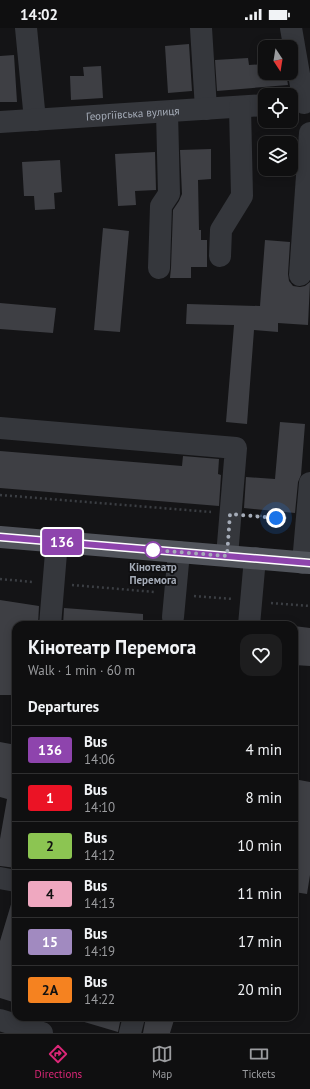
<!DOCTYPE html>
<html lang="en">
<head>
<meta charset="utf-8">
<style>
	body { margin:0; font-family:"PT Sans",sans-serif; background:#1d1d1e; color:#f1f3f6; height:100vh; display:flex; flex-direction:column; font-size:15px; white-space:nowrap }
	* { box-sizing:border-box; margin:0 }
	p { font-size:13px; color:#9b9c9f }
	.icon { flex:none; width:22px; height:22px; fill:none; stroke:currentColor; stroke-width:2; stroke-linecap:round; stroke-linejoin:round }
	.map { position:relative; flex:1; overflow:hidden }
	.sheet { position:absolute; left:12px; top:593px; width:286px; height:400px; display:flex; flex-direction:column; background:#0f0f10; border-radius:12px; box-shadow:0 2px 10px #0003,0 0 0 1px #2f2f30 }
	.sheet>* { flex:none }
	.badge { padding:0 8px; border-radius:3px; font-size:14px; line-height:26px }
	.needle { width:26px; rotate:168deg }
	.buttons { position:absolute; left:258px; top:12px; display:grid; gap:8px }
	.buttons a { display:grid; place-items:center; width:40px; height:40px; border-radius:8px; background:#0f0f10; box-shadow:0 2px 10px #0003,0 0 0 1px #2f2f30; font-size:20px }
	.you { position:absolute; width:20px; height:20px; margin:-10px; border:3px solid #fff; border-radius:50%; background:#1a73e8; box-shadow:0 0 0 6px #1a73e833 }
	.map>.badge { position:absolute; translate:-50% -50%; box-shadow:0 0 0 2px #fff }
	h2 { padding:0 16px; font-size:15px; line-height:36px }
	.round { display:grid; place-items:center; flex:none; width:42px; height:42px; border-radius:12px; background:#1d1d1e }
	.overview { display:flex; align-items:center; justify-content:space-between; height:68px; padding:0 16px }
	h1 { font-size:19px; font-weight:700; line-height:30px }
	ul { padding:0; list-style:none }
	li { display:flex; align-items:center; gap:12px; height:48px; padding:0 16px; border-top:1px solid #2f2f30 }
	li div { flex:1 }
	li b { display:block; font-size:15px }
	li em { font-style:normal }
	li .badge { min-width:44px; font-weight:700; text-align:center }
	.status { display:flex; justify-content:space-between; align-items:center; height:28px; padding:0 20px; background:#0f0f10; direction:ltr }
	.status svg { height:11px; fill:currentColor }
	.dock { display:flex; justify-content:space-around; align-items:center; height:56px; border-top:1px solid #2f2f30; background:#0f0f10; font-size:11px; color:#9b9c9f }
	.dock a { display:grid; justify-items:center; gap:2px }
	.dock .active { color:#db2777 }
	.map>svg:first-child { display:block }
	.building { fill:#3e3f44 }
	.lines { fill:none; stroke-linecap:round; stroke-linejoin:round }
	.path { stroke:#3b3e43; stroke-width:2.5; stroke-dasharray:2 3; stroke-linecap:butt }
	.minor { stroke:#35373c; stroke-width:22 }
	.major { stroke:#51545b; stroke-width:22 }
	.line-casing { stroke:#fff; stroke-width:9 }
	.line { stroke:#8e44ad; stroke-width:6 }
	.walk { stroke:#a5acb8; stroke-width:4; stroke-dasharray:0 7.2 }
	.stop-dot { fill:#fff; stroke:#8e44ad; stroke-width:2 }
	.labels { text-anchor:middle; stroke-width:3.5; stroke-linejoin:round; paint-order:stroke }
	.street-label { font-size:11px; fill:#a5acb8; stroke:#0f0f11 }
	.stop-label { font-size:11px; font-weight:bold; fill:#a5acb8; stroke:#0f0f11 }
</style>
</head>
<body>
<div class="status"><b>14:02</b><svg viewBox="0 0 49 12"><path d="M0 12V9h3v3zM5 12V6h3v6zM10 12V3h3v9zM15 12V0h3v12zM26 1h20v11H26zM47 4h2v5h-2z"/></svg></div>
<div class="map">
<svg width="310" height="1005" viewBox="0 0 310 1005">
	<rect width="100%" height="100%" fill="#141416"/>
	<!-- building -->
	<path class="building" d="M189 16 192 63 168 65 165 18Z
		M14 27 17 74H0V28Z
		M248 30 249 37 265 36V45H286L288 57 217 63 215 32Z
		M101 38 103 70 71 72 70 48H84L83 39Z
		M211 121V151L198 152 199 202H201V212H207V239H191V250H170L171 240 173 182 179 173 182 166 180 122Z
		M155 124 156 162 135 163 136 177 118 178 115 126Z
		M60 132 62 164 54 165 55 181 35 182 34 168H24L22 134Z
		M103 200 129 203 120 304 94 302Z
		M265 212 290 214 288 246 289 253 293 258 300 259 305 258 310 254 308 297 278 295V304L254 302 247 396 226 394 234 297 186 296 187 276 260 278Z
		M0 275 56 280 53 305 0 301Z
		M280 394 305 396 301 447 298 454 295 485 244 480 246 449 275 451Z
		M0 423 182 438 183 428 219 431 218 446 221 447 219 478 0 460Z
		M0 572 39 578 38 597H16L11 667H0Z
		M64 580 143 586V597H63Z
		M294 598 310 600V638L294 637Z
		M0 714 16 717V840L0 838V811L7 771 0 769Z
		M294 751 310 754V847L307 866 294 864Z
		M12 873 16 874V975L0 970V913Z
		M81 989H121L118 1004 81 993Z
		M146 989H164L174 992 170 1005H143Z"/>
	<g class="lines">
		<!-- path -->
		<path class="path" d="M0 467 211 484
			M250 487 287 490
			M0 551 33 554
			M72 557 155 564
			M194 568 233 571
			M271 575 310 578"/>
		<!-- minor -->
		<g class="minor">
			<path d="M26 0 35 92"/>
			<path d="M201 0 206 81"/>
			<path d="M291 0 304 75"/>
			<path id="s1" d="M0 94 265 77"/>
			<path d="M220 228 221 202 242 168 240 79"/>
			<path d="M159 240 161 178 169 166 167 84"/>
			<path d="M300 247 310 105"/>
			<path d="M0 400 236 420 227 528"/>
			<path d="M303 535 310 455"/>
			<path d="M173 589 179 524"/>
			<path d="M50 597 57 513"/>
			<path d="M249 597 255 530"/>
			<path d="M0 850 16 853"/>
			<path d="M0 992 42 1005"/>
			<path d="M130 1005 134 989"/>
		</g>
		<!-- major -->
		<path class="major" d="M0 509 310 535"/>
	</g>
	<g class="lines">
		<!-- line casing -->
		<g class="line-casing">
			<path id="line" d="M0 509 310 535"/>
		</g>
		<!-- line -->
		<use href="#line" class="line"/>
		<!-- walk -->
		<path class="walk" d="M153 522 227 528 230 486 276 490"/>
	</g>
	<!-- markers -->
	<circle class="stop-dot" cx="153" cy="522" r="8"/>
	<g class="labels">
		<!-- street labels -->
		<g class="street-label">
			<text dy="4" stroke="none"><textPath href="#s1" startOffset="133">Георгіївська вулиця</textPath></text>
		</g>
		<!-- stop labels -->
		<g class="stop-label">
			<text x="153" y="543">Кінотеатр<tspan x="153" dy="13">Перемога</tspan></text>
		</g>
	</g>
</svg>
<div class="buttons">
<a><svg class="needle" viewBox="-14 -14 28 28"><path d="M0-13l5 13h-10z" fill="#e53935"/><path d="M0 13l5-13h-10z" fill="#9b9c9f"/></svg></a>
<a><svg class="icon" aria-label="locate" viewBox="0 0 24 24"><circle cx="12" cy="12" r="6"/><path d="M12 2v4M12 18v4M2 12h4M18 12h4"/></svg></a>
<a><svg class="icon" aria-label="layers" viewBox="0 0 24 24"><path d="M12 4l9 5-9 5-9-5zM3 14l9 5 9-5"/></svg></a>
</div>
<div class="you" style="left:276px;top:490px"></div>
<b class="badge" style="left:62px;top:514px;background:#8e44ad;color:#fff">136</b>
<section class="sheet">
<div class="overview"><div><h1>Кінотеатр Перемога</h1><p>Walk · 1 min · 60 m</p></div><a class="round"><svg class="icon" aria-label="heart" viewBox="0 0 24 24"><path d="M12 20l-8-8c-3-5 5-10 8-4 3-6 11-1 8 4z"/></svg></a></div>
<h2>Departures</h2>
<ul>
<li><span class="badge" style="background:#8e44ad;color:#fff">136</span><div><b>Bus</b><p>14:06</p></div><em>4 min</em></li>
<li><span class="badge" style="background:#eb1325;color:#fff">1</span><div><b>Bus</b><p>14:10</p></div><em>8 min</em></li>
<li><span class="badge" style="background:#8cc552;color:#111">2</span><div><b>Bus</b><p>14:12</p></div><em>10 min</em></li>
<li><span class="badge" style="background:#efa8c0;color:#111">4</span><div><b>Bus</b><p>14:13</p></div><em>11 min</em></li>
<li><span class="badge" style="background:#a18ac0;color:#fff">15</span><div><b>Bus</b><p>14:19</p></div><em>17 min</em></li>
<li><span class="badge" style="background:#f58220;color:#111">2А</span><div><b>Bus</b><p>14:22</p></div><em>20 min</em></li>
</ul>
</section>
</div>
<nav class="dock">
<a class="active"><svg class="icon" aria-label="directions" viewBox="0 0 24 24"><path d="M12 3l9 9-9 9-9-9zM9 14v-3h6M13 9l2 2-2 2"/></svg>Directions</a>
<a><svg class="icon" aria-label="map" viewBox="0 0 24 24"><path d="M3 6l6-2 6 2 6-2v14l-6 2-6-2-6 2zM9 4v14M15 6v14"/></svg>Map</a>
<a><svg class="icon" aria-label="tickets" viewBox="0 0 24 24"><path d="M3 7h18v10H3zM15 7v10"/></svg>Tickets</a>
</nav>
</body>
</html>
